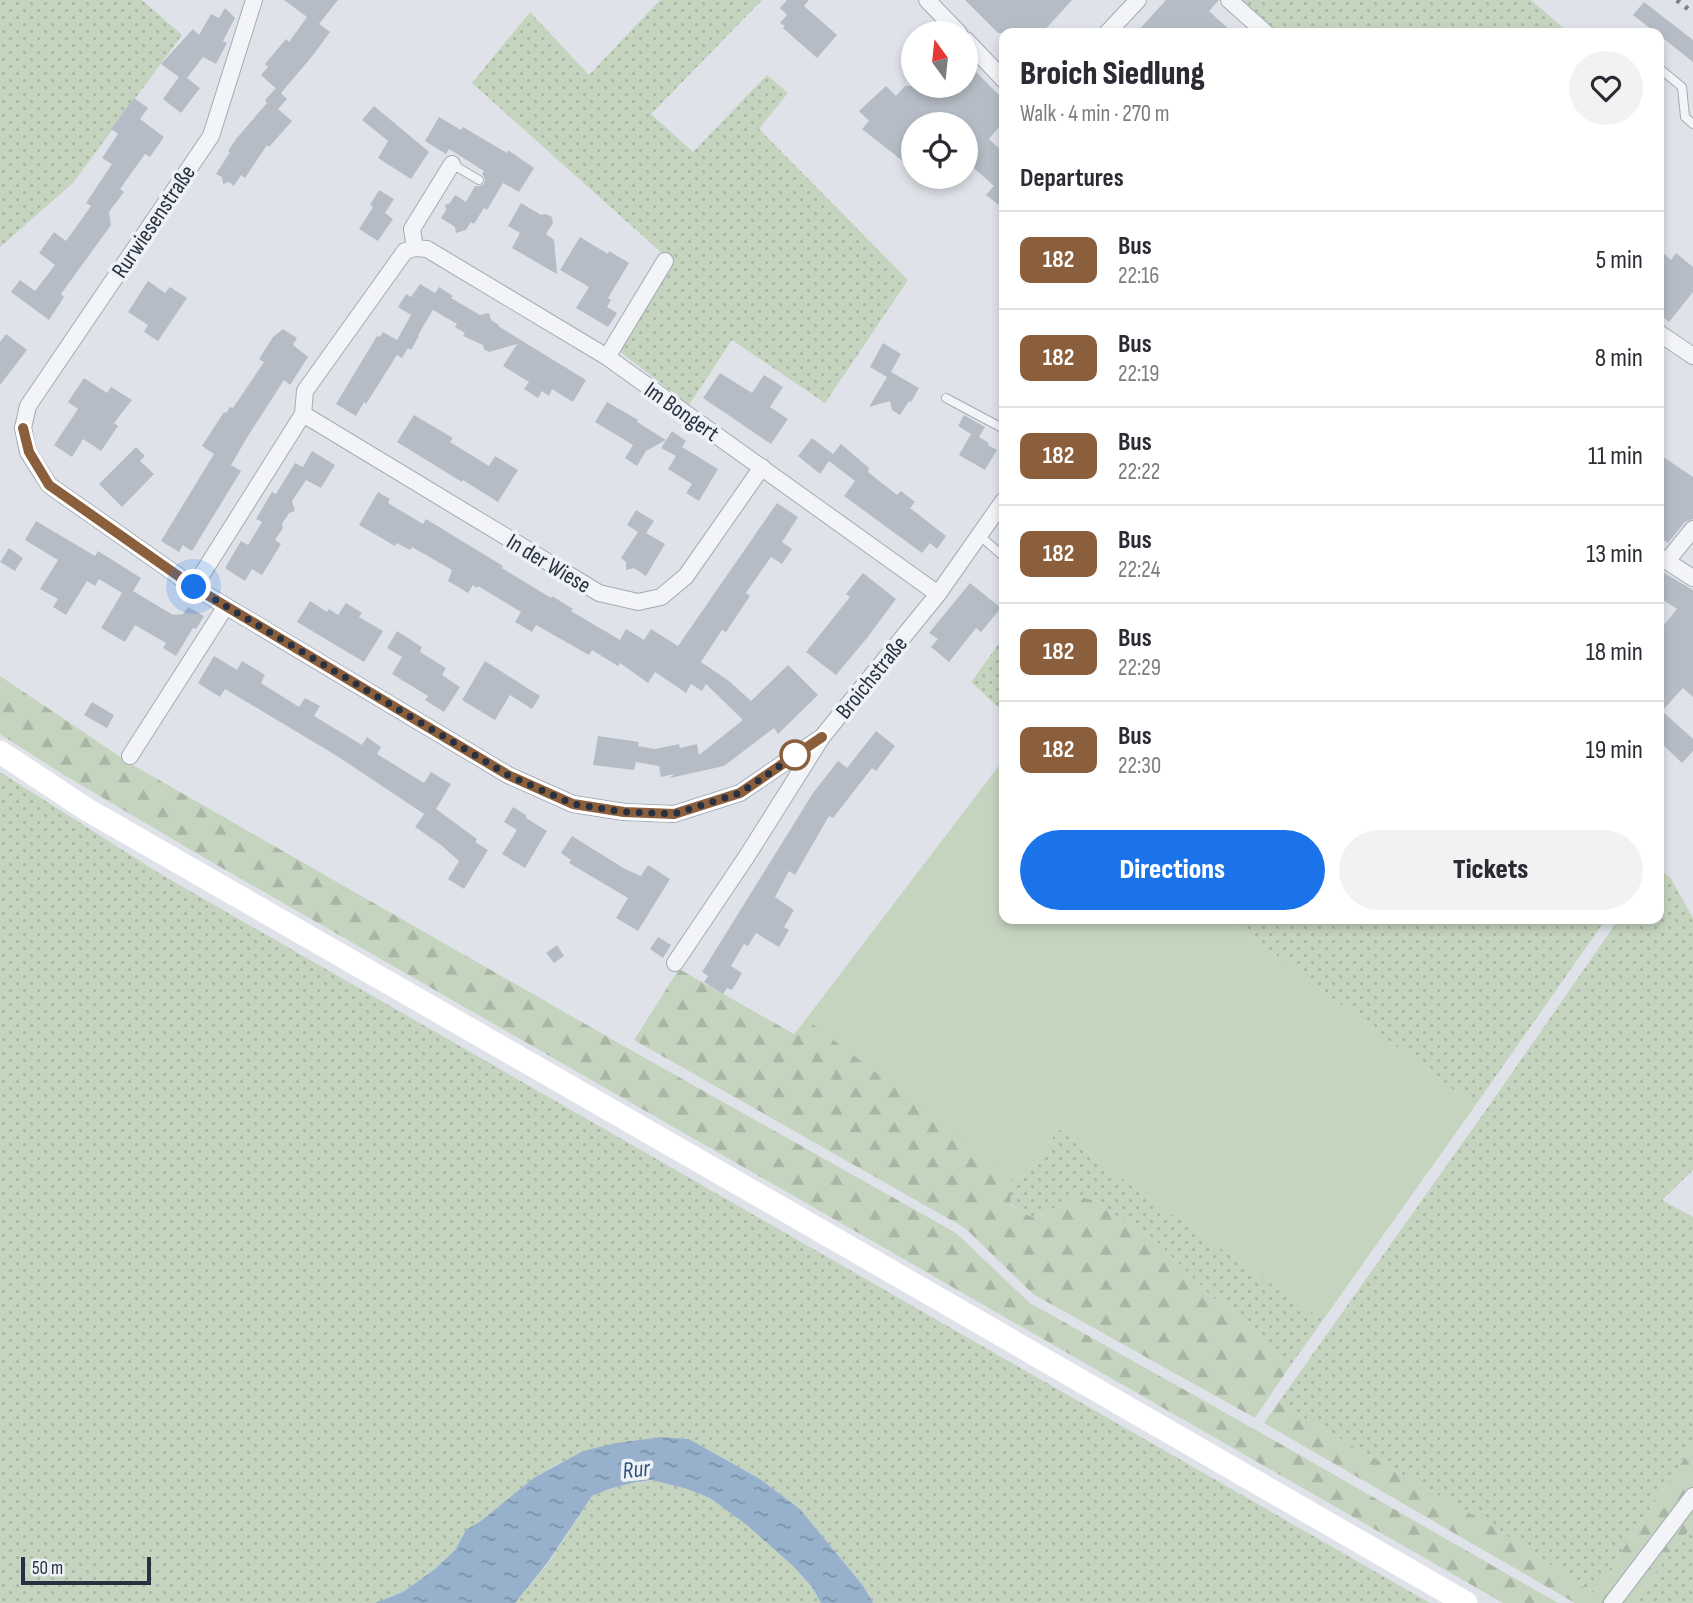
<!DOCTYPE html>
<html lang="en">
<head>
<meta charset="utf-8">
<style>
	body { margin:0; font-family:"Sofia Sans Condensed",sans-serif; background:#f2f2f3; color:#2b2b33; height:100vh; display:flex; flex-direction:column; font-size:26px; white-space:nowrap }
	* { box-sizing:border-box; margin:0 }
	p { font-size:23px; color:#7c7c81 }
	.icon { flex:none; width:38px; height:38px; fill:none; stroke:currentColor; stroke-width:2; stroke-linecap:round; stroke-linejoin:round }
	.map { position:relative; flex:1; overflow:hidden }
	.panel { position:absolute; left:999px; top:28px; width:665px; height:896px; display:flex; flex-direction:column; background:#fff; border-radius:14px; box-shadow:0 4px 10px #0003 }
	.panel>* { flex:none }
	.badge { padding:0 14px; border-radius:10px; font-size:24px; line-height:46px }
	.needle { width:46px; rotate:345deg }
	.tools { position:absolute; left:901px; top:21px; display:grid; gap:14px }
	.tools a { display:grid; place-items:center; width:77px; height:77px; border-radius:50%; background:#fff; box-shadow:0 4px 10px #0003; font-size:35px }
	.scale { position:absolute; left:21px; bottom:18px; width:130px; box-sizing:border-box; padding-left:7px; border:4px solid #273141; border-top:0; font-size:19px; line-height:24px; white-space:nowrap; color:#273141; -webkit-text-stroke:5px #eef2f7; paint-order:stroke }
	.you { position:absolute; width:35px; height:35px; margin:-18px; border:5px solid #fff; border-radius:50%; background:#1a73e8; box-shadow:0 0 0 10px #1a73e833 }
	.map>.badge { position:absolute; translate:-50% -50%; box-shadow:0 0 0 4px #fff }
	h2 { padding:0 21px; font-size:26px; line-height:63px }
	.round { display:grid; place-items:center; flex:none; width:74px; height:74px; border-radius:37px; background:#f2f2f3 }
	.summary { display:flex; align-items:center; justify-content:space-between; height:119px; padding:0 21px }
	h1 { font-size:33px; font-weight:800; line-height:52px }
	.cta { display:flex; gap:14px; margin-top:auto; padding:14px 21px }
	.cta a { flex:1; height:80px; border-radius:42px; background:#1a73e8; color:#fff; font-size:28px; font-weight:800; line-height:80px; text-align:center }
	.cta a+a { background:#f2f2f3; color:#2b2b33 }
	ul { padding:0; list-style:none }
	li { display:flex; align-items:center; gap:21px; height:98px; padding:0 21px; border-top:2px solid #e1e1e2 }
	li div { flex:1 }
	li b { display:block; font-size:26px }
	li em { font-style:normal }
	li .badge { min-width:77px; font-weight:700; text-align:center }
	.map>svg:first-child { display:block }
	.grass { fill:url(#grass-dots) }
	.forest { fill:url(#forest-firs) }
	.pitch { fill:#c5d4bf }
	.water { fill:url(#water-ripples) }
	.building { fill:#b6bcc6 }
	.lines { fill:none; stroke-linecap:round; stroke-linejoin:round }
	.lane-casing { stroke:#a4aab3; stroke-width:10 }
	.street-casing { stroke:#a4aab3; stroke-width:18 }
	.lane { stroke:#f2f4f7; stroke-width:8 }
	.street { stroke:#f2f4f7; stroke-width:16 }
	.secondary { stroke:#fff; stroke-width:23 }
	.rail { stroke:#778294; stroke-width:5; stroke-dasharray:3.5 7; stroke-linecap:butt }
	.line-casing { stroke:#fff; stroke-width:16 }
	.line { stroke:#8b5e3c; stroke-width:10 }
	.walk { stroke:#273141; stroke-width:7; stroke-dasharray:0 12.6 }
	.stop-dot { fill:#fff; stroke:#8b5e3c; stroke-width:3.5 }
	.labels { text-anchor:middle; stroke-width:7; stroke-linejoin:round; paint-order:stroke }
	.street-label { font-size:23px; fill:#273141; stroke:#eef2f7 }
	.water-label { font-size:24px; font-style:italic; fill:#2e5078; stroke:#eef2f7 }
</style>
</head>
<body>
<div class="map">
<svg width="1693" height="1603" viewBox="0 0 1693 1603">
	<defs>
		<pattern id="grass-dots" width="8" height="8" patternUnits="userSpaceOnUse" patternTransform="scale(1.75)"><rect width="8" height="8" fill="#c5d4bf"/><path d="M2 2h.1M6 6h.1" fill="none" stroke="#a9b6a5" stroke-width="1.8" stroke-linecap="round"/></pattern>
		<pattern id="forest-firs" width="22" height="20" patternUnits="userSpaceOnUse" patternTransform="scale(1.75)"><rect width="22" height="20" fill="#c5d4bf"/><path d="M5 1l3.5 6h-7zM16 11l3.5 6h-7z" fill="#a9b6a5"/></pattern>
		<pattern id="water-ripples" width="26" height="14" patternUnits="userSpaceOnUse" patternTransform="scale(1.75)"><rect width="26" height="14" fill="#97b1cc"/><path d="M2 4q2-2 4 0t4 0M15 11q2-2 4 0t4 0" fill="none" stroke="#7b91a7"/></pattern>
	</defs>
	<rect width="100%" height="100%" fill="#dfe3e9"/>
	<!-- grass -->
	<path class="grass" d="M0 0H142L182 35 73 183 0 247Z
		M660 0H762L651 114 693 152 767 75 788 93 759 129 908 280 825 403 732 340 689 405 619 351 673 263 472 83 530 12 589 75Z
		M1241 0H1531L1569 33H1277L1239 3Z
		M1004 637V713L971 682Z
		M0 772 162 875 1430 1603H873L864 1587 800 1509 760 1479 689 1439 661 1437 616 1443 559 1463 535 1477 482 1520 466 1530 455 1550 435 1569 403 1592 375 1603H0Z
		M1659 871 1665 873 1671 879 1693 918V1170L1662 1200 1693 1217V1446L1593 1593 1492 1526 1278 1403 1498 1093 1619 919H1659Z
		M1228 919H1606L1475 1106Z
		M1059 1129 1129 1184 1323 1320 1288 1369 1255 1331 1235 1311 1212 1297 1155 1240 1131 1226 1096 1201 1069 1194 1056 1207 1035 1218 1021 1212 1010 1204 1012 1177 1025 1176Z
		M652 1480 687 1489 710 1498 748 1526 793 1566 812 1587 821 1603H515L549 1562 592 1496 609 1489 636 1482Z
		M1693 1525V1603H1633L1634 1599Z"/>
	<!-- forest -->
	<path class="forest" d="M0 676 131 764 629 1049 956 1233 1030 1303 1263 1434 1558 1603H1503L203 857 64 775 0 734Z
		M679 969 794 1034 812 1012 1013 1171 1010 1205 1021 1212 1035 1218 1056 1207 1069 1194 1096 1201 1131 1226 1155 1240 1212 1297 1235 1311 1255 1331 1288 1369 1255 1418 1033 1294 965 1228 634 1040Z
		M1278 1403 1492 1526 1593 1593 1693 1446V1486L1607 1603H1575L1264 1423Z
		M1693 1504V1525L1634 1599 1633 1603H1618Z"/>
	<!-- pitch -->
	<path class="pitch" d="M1004 759V919H1228L1475 1106 1323 1320 1129 1184 1059 1129 1025 1176 1012 1177 806 1019Z"/>
	<!-- water -->
	<path class="water" d="M661 1437 689 1439 760 1479 800 1509 864 1587 873 1603H821L812 1587 793 1566 748 1526 710 1498 687 1489 652 1480 636 1482 609 1489 592 1496 548 1562 515 1603H375L403 1592 435 1569 455 1550 466 1530 482 1520 535 1477 583 1451 616 1443Z"/>
	<!-- building -->
	<path class="building" d="M284 0H338L319 24 330 32 314 54 281 93 261 75 268 67 265 64 286 39 289 42 307 17Z
		M787 0H809L804 6 837 35 817 58 783 28 785 26 780 23 787 15 780 8Z
		M965 0H1072L1042 33H998Z
		M1166 0H1219L1209 11 1233 33H1136Z
		M1644 2 1693 40V62L1659 35V33H1656L1633 15Z
		M225 8 235 18 223 41 227 43 216 64 203 57 187 78 200 88 181 113 163 99 179 77 161 64 193 29 199 35 211 14 219 18Z
		M966 62 1004 100V121L989 139 1004 153V209L986 195 994 186 966 161V124H914V170L862 129 869 121 859 111 886 86 896 96 905 86H966Z
		M276 88 287 99 278 109 292 121 269 147 267 145 245 178 241 175 234 186 229 182 223 184 222 177 216 174 230 152 228 151 236 139 267 103 265 100Z
		M134 98 148 108 140 119 164 137 150 157 145 154 120 189 124 192 109 212 111 225 61 294 64 297 49 320 11 292 20 280 35 291 55 265 39 253 54 232 66 241 91 206 86 203 112 164 102 158 118 134 111 129Z
		M374 106 429 152 411 179 378 158 388 141 362 120Z
		M439 117 461 130 463 127 507 153 508 150 534 168 519 192 503 183 487 210 484 208 474 224 471 222 466 230 456 233 455 227 441 218 446 210 445 205 450 203 455 195 466 202 475 186H480L484 184 485 179 482 174 484 171 449 149 446 154 425 141Z
		M379 190 394 199 385 213 393 219 378 241 359 229 373 207 370 205Z
		M521 203 541 215 546 214 552 217 553 223 546 234 554 240 557 274 512 248 520 233 508 226Z
		M580 237 608 254 609 251 629 263 608 298 611 300 607 307 617 313 608 327 576 308 589 287 560 270Z
		M1659 249 1671 260 1676 253 1693 267V292L1669 322 1659 314Z
		M148 281 165 293 170 287 187 298 158 341 144 332 148 325 128 312Z
		M420 284 435 293 439 287 453 296 451 298 480 315 489 313 491 320 499 325 498 326 586 380 573 402 552 389 549 396 542 391 538 398 524 389 529 382 503 366 517 344 489 352 484 349 483 345 463 336 465 333 455 327 457 324 433 310 418 335 419 336 411 350 408 348 402 358 397 355 366 404 364 402 356 416 336 404 377 336 380 337 383 332 397 340 411 315 398 307 406 294 411 297Z
		M283 329 297 338 293 345 308 357 290 385 284 380 248 436 231 465 241 471 192 551 183 545 179 552 161 541 214 454 202 446 224 412 226 413 230 407 233 408 264 362 259 359 273 337Z
		M6 334 27 350 0 385V342Z
		M883 343 901 354 891 372 919 388 911 402 909 401 900 415 892 410 890 401 869 407 887 377 870 367Z
		M720 373 752 393 764 375 783 387 770 407 788 419 771 444 703 398Z
		M84 378 107 393 111 387 132 400 114 423 118 426 101 451 83 439 72 457 54 445 78 409 68 402Z
		M607 402 638 420 637 422 666 440 646 451 637 466 625 458 633 445 595 422Z
		M414 415 453 438 450 442 489 466 495 456 518 470 498 502 463 480 462 482 397 442Z
		M964 415 985 427 979 437 989 443 988 445 997 450 985 470 959 455 971 434 958 426Z
		M672 431 686 441 682 447 718 469 699 501 686 493 692 484 668 469 676 456 661 448Z
		M812 438 833 454 841 444 869 468 868 472 897 495 901 491 915 502 910 508 946 536 937 549 930 543 922 553 844 496 855 481 829 461 820 474 798 456Z
		M136 447 145 456 140 461 154 474 122 507 99 484Z
		M312 451 335 465 321 488 306 480 292 501 295 511 289 513 282 524 283 528 275 540 281 544 262 575 252 569 245 581 225 568 241 541 248 545 262 522 256 519 272 492 276 494 295 463 303 467Z
		M1659 454 1693 477V519L1685 522 1668 543 1659 537Z
		M378 492 390 499 388 503 423 524 426 519 503 566 502 568 551 598 552 596 573 609 571 611 620 640 626 629 644 640 651 629 678 646 777 503 798 517 782 542 792 549 782 564 771 557 746 593 750 596 726 632 722 630 701 662 729 681 751 701 788 665 818 695 778 734 774 728 724 766 670 778 674 774 661 777 659 766 636 762 634 770 593 765 598 736 639 742 638 746 655 749 679 744 680 748 697 744 699 755 743 720 706 684 702 691 691 684 686 693 655 672 648 683 620 663 618 666 592 650 589 655 536 625 532 632 515 622 521 612 478 586 477 588 473 585 468 593 448 581 452 570 412 547 410 550 397 543 395 546 359 525Z
		M636 510 654 521 646 533 665 544 646 576 634 568 626 570V562L621 558 638 532 627 525Z
		M36 521 95 556 98 551 141 578 133 591 173 615 183 614 188 607 204 616 196 629 193 628 176 656 163 648 166 643 135 625 125 642 101 628 122 593 99 579 95 586 87 581 66 615 53 607 58 599 40 589 58 560 25 540Z
		M9 548 23 558 15 571 0 562Z
		M1659 570 1693 590V697L1683 688 1662 711 1693 739V751L1682 763 1659 741V631L1677 609 1659 597Z
		M863 573 896 599 867 638 836 675 806 652 850 597 846 594Z
		M970 583 1001 608 981 632 976 628 949 662 931 647 938 639 929 633Z
		M310 601 327 612 329 609 338 615 346 603 362 613 359 617 383 631 364 662 297 622Z
		M397 631 422 647 420 652 446 668 442 675 460 687 444 712 425 700 428 696 392 674 402 657 387 648Z
		M214 656 237 670 242 661 265 675 261 683 299 707 305 698 320 706 314 716 362 745 367 737 381 747 377 754 424 783 431 772 451 784 436 809 477 839 475 842 488 850 464 889 448 879 459 861 441 845 415 827 424 814 337 756 225 689 220 697 198 683Z
		M485 661 540 696 532 709 510 695 495 720 462 700Z
		M92 702 114 715 107 728 84 715Z
		M876 731 895 746 876 771 872 768 833 818 829 816 795 875 789 871 775 897 794 910 784 927 789 930 779 947 756 933 748 946 744 944 731 966 742 973 732 990 727 988 723 994 704 982 708 976 702 972 813 793 838 761 847 768Z
		M513 807 527 816 526 818 547 831 525 868 502 854 517 830 504 822Z
		M572 836 625 869 641 876 648 865 670 879 638 931 616 918 628 898 569 863 571 860 561 853Z
		M658 937 671 945 663 958 650 949Z
		M557 945 564 956 554 963 546 953Z"/>
	<g class="lines">
		<!-- lane casing -->
		<g class="lane-casing">
			<path id="lane" d="M1659 68 1682 87 1685 117 1693 124
				M452 164 479 180
				M946 398 1004 429
				M979 535 1004 557"/>
		</g>
		<!-- street casing -->
		<g class="street-casing">
			<path id="street" d="M254 0 211 136 28 406 23 428 28 452 49 485 194 587 508 775 573 804 624 812 674 814 740 793 822 737
				M927 0 959 33
				M1229 0 1266 33
				M1107 33 1138 0
				M966 40 1004 80
				M415 248 412 229 452 164
				M1659 333 1693 356
				M607 357 665 261
				M303 414 599 593 638 602 661 597 686 576 762 467
				M1660 557 1693 578
				M1667 561 1693 529
				M194 587 303 414 305 391 405 251 415 248 427 249 607 357 938 594
				M130 756 226 606
				M675 963 747 856 822 737 938 594 1004 500
				M1612 1603 1693 1496"/>
		</g>
		<!-- lane -->
		<use href="#lane" class="lane"/>
		<!-- street -->
		<use href="#street" class="street"/>
		<!-- secondary -->
		<path class="secondary" d="M0 752 86 809 828 1235 1466 1603"/>
		<!-- rail -->
		<path class="rail" d="M1677 0 1693 13"/>
	</g>
	<g class="lines">
		<!-- line casing -->
		<g class="line-casing">
			<path id="line" d="M23 428 29 452 49 485 194 587 508 775 573 804 624 812 674 814 740 793 822 737"/>
		</g>
		<!-- line -->
		<use href="#line" class="line"/>
		<!-- walk -->
		<path class="walk" d="M194 587 508 775 573 804 624 812 674 814 740 793 802 751 795 755"/>
	</g>
	<!-- markers -->
	<circle class="stop-dot" cx="795" cy="755" r="14"/>
	<g class="labels">
		<!-- street labels -->
		<g class="street-label">
			<text transform="translate(153 221) rotate(-56)" y="8">Rurwiesenstraße</text>
			<text transform="translate(682 411) rotate(35)" y="8">Im Bongert</text>
			<text transform="translate(549 563) rotate(31)" y="8">In der Wiese</text>
			<text transform="translate(871 677) rotate(-51)" y="8">Broichstraße</text>
		</g>
		<!-- water labels -->
		<g class="water-label">
			<text transform="translate(636 1469) rotate(-6)" y="8">Rur</text>
		</g>
	</g>
</svg>
<div class="tools">
<a><svg class="needle" viewBox="-14 -14 28 28"><path d="M0-13l5 13h-10z" fill="#e53935"/><path d="M0 13l5-13h-10z" fill="#7c7c81"/></svg></a>
<a><svg class="icon" aria-label="locate" viewBox="0 0 24 24"><circle cx="12" cy="12" r="6"/><path d="M12 2v4M12 18v4M2 12h4M18 12h4"/></svg></a>
</div>
<div class="scale">50 m</div>
<div class="you" style="left:194px;top:587px"></div>
<section class="panel">
<div class="summary"><div><h1>Broich Siedlung</h1><p>Walk · 4 min · 270 m</p></div><a class="round"><svg class="icon" aria-label="heart" viewBox="0 0 24 24"><path d="M12 20l-8-8c-3-5 5-10 8-4 3-6 11-1 8 4z"/></svg></a></div>
<h2>Departures</h2>
<ul>
<li><span class="badge" style="background:#8b5e3c;color:#fff">182</span><div><b>Bus</b><p>22:16</p></div><em>5 min</em></li>
<li><span class="badge" style="background:#8b5e3c;color:#fff">182</span><div><b>Bus</b><p>22:19</p></div><em>8 min</em></li>
<li><span class="badge" style="background:#8b5e3c;color:#fff">182</span><div><b>Bus</b><p>22:22</p></div><em>11 min</em></li>
<li><span class="badge" style="background:#8b5e3c;color:#fff">182</span><div><b>Bus</b><p>22:24</p></div><em>13 min</em></li>
<li><span class="badge" style="background:#8b5e3c;color:#fff">182</span><div><b>Bus</b><p>22:29</p></div><em>18 min</em></li>
<li><span class="badge" style="background:#8b5e3c;color:#fff">182</span><div><b>Bus</b><p>22:30</p></div><em>19 min</em></li>
</ul>
<div class="cta"><a>Directions</a><a>Tickets</a></div>
</section>
</div>
</body>
</html>
